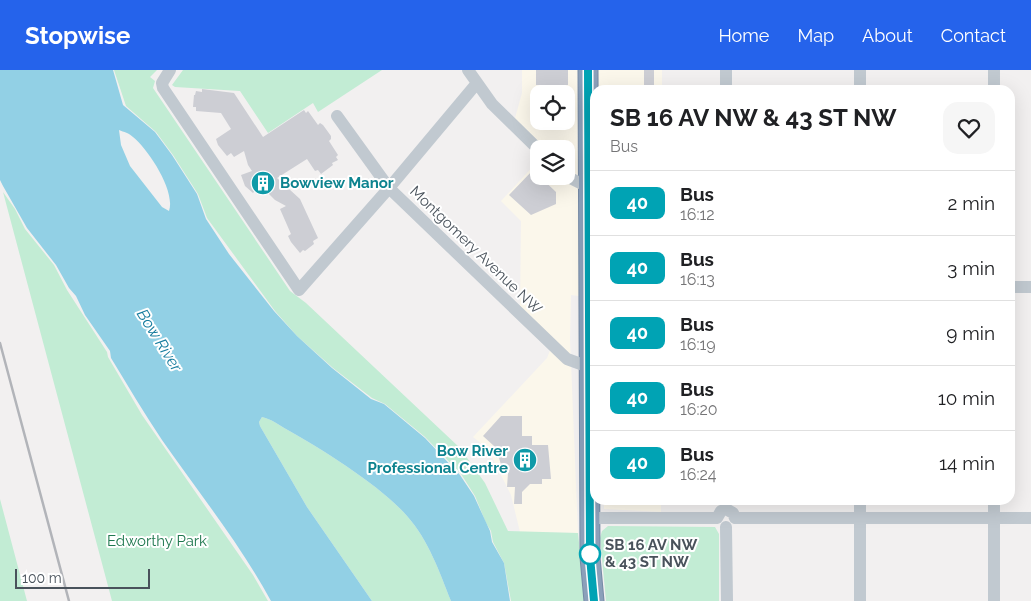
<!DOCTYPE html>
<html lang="en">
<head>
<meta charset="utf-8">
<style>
	body { margin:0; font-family:Raleway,sans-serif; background:#f6f6f6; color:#202124; height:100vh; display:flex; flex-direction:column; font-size:19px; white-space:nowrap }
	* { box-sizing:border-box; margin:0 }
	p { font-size:16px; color:#757577 }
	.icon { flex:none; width:28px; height:28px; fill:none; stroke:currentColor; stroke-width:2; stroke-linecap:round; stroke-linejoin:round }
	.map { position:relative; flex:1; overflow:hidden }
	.panel { position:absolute; left:590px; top:15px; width:425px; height:420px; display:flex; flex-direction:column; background:#fff; border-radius:15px; box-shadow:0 5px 20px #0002 }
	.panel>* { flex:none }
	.badge { padding:0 10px; border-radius:8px; font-size:18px; line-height:32px }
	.tools { position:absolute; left:530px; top:15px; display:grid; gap:10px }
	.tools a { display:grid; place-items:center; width:45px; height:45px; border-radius:10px; background:#fff; box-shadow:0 5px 20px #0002; font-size:25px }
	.scale { position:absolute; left:15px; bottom:12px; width:135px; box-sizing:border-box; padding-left:5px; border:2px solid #49525b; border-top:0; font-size:14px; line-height:18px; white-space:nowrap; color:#49525b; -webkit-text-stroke:4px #fff; paint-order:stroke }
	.map>.badge { position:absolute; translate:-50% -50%; box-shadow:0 0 0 2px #fff }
	.round { display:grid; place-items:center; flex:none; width:52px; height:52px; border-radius:15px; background:#f6f6f6 }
	.summary { display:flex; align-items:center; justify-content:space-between; height:85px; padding:0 20px }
	h1 { font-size:24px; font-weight:700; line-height:38px }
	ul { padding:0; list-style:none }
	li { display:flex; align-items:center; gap:15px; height:65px; padding:0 20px; border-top:1px solid #e0e0e0 }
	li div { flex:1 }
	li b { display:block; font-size:19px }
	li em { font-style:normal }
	li .badge { min-width:55px; font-weight:700; text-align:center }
	header { display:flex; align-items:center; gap:30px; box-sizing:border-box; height:70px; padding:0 25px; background:#2563eb; color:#fff }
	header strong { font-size:24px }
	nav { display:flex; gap:28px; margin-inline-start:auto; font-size:18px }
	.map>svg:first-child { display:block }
	.commercial { fill:#fbf7eb; fill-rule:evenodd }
	.green { fill:#c2ecd4 }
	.water { fill:#92d0e5; fill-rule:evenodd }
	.building { fill:#cdced4 }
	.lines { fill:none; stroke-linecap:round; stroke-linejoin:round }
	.highway-casing { stroke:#768ba6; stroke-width:21 }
	.minor { stroke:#c1c9d0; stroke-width:12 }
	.highway { stroke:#8ba0ba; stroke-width:19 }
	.rail { stroke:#b2b4b9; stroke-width:2.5 }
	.line-casing { stroke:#fff; stroke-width:11 }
	.line { stroke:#00a3b4; stroke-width:8 }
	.stop-dot { fill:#fff; stroke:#00a3b4; stroke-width:2.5 }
	.labels { text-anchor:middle; stroke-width:4; stroke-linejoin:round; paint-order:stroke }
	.culture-label { font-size:15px; font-weight:bold; fill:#0d838f; stroke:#fff; text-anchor:start }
	.street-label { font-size:15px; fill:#49525b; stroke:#fff }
	.park-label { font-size:15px; fill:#1f784f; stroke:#fff }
	.stop-label { font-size:15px; font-weight:bold; fill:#49525b; stroke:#fff; text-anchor:start }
	.water-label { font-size:16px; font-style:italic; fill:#187d9f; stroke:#fff }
</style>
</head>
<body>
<header>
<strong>Stopwise</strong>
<nav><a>Home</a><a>Map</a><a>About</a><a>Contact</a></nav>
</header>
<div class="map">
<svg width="1031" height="531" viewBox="0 0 1031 531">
	<rect width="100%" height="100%" fill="#f2f0f0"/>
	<!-- commercial -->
	<path class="commercial" d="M522 0H662V20H595V228L571 225 570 269 578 463 520 462 511 425 488 379 473 367 547 288 554 270 520 239 521 151 501 131 539 90V106H566V79H544L515 48 522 23ZM539 24H566V51H539Z
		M604 430H661V442L604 439Z"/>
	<!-- green -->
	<path class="green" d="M114 0H157L150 7 155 11 153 18 290 221 306 233 460 378 485 413 508 461 578 463 585 531H511L504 493 493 472 491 461 486 453 475 426 461 404 425 367 385 334 372 328 333 298 297 266 275 241 207 148 198 124 173 85 156 62 126 36Z
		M183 0H382L318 42 313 33 268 63 240 21 175 17 172 15Z
		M3 122 15 139 25 159 54 195 67 220 107 282 108 287 142 345 253 505 268 531H112Z
		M262 347C271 349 279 355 286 359 322 379 381 416 407 446 429 471 439 501 451 531H372L307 437 260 356 259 352Z
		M0 429 27 531H0Z
		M608 456 715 457 719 464V531H606L600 468 602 461Z"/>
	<!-- water -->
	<path class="water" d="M0 0H113L123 35 155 62 172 85 197 124 206 149 229 184 274 241 297 266 332 298 371 329 384 334 425 368 460 405 474 426 490 461 492 472 504 493 510 531H451C439 501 429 471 407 446 381 416 322 379 286 359 279 355 271 349 262 347L259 352 260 356 307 437 372 531H271C240 474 199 423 162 370 144 343 128 316 111 288L110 281 85 245 76 226 69 218 56 195 27 158 3 116 0 110ZM119 60C124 62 129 63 133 67 148 79 176 121 169 141L162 137 130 96 121 75Z"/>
	<!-- building -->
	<path class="building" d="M536 0H568V15H536Z
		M644 0H654V20H644Z
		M202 19 234 23 263 67 304 40 306 43 308 41 318 55 320 53 323 55 331 66V69L329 71 338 85 336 87 338 90 332 93 333 95 321 104 318 100 315 101 307 89 277 108 300 129 318 168 313 171 314 174 305 181 303 180 300 183 291 172 288 166 291 164 280 139 286 136 275 130 263 118 262 119 259 116 253 123 245 116 241 105 252 101 248 95 244 81 234 87 231 83 227 86 218 75 216 69 231 59 221 43 196 41V37H193L194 25H195L196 21 202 22Z
		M533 100 556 122V134L531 145 509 125Z
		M501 346H522V366H532V375H548L551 409H542V414H530L522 422V434H514L515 417H507L508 403H505V398H502L499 388H496V382H493L494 376 483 366Z"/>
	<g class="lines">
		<!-- highway casing -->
		<g class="highway-casing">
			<path id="highway" d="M588 0 590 487 594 531"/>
		</g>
		<!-- minor -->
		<path class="minor" d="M170 0 162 13 163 18 299 220 389 118 477 13
			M468 0 492 34 539 80
			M726 0V20
			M994 0V20
			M860 20V0
			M337 46 389 118 567 289 589 297
			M566 106 588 117
			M1010 217H1031
			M860 430V531
			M994 430V531
			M590 448H717
			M717 448 721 441 726 439 733 443 735 448
			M735 448H1031
			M726 457 727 531"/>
		<!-- highway -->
		<use href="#highway" class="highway"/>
		<!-- rail -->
		<path class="rail" d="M0 273 69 531"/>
	</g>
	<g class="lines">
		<!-- line casing -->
		<g class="line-casing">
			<path id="line" d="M588 0 590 487 594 531"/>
		</g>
		<!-- line -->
		<use href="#line" class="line"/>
	</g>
	<!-- icons -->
	<defs>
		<g id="building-disc" transform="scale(1.25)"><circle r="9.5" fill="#0f9aa8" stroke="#fff"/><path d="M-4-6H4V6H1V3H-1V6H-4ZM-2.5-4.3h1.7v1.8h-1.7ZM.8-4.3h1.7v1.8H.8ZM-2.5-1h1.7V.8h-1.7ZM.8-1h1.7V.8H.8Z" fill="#fff"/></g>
	</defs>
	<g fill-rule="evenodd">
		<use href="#building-disc" x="263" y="113"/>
		<use href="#building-disc" x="525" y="390"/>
	</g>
	<!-- markers -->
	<circle class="stop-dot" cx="590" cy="484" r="10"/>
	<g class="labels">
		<!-- culture labels -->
		<g class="culture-label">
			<text x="280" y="118">Bowview Manor</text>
			<text x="508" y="386" text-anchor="end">Bow River<tspan x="508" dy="17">Professional Centre</tspan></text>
		</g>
		<!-- street labels -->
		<g class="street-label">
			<text transform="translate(476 180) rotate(44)" y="5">Montgomery Avenue NW</text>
		</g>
		<!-- park labels -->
		<g class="park-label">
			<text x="157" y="476">Edworthy Park</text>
		</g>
		<!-- stop labels -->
		<g class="stop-label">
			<text x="605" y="480">SB 16 AV NW<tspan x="605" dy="17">&amp; 43 ST NW</tspan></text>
		</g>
		<!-- water labels -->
		<g class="water-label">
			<text transform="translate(160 270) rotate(58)" y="6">Bow River</text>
		</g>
	</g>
</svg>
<div class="tools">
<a><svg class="icon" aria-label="locate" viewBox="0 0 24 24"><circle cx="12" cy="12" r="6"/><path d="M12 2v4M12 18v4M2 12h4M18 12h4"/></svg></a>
<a><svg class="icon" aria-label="layers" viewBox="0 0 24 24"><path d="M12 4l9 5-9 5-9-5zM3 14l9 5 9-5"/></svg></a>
</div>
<div class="scale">100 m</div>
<section class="panel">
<div class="summary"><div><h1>SB 16 AV NW &amp; 43 ST NW</h1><p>Bus</p></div><a class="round"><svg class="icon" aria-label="heart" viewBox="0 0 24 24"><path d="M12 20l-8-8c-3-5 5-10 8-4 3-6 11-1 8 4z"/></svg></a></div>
<ul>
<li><span class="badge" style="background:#00a3b4;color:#fff">40</span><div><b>Bus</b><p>16:12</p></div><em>2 min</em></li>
<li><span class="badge" style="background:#00a3b4;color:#fff">40</span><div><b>Bus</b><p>16:13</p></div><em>3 min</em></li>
<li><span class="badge" style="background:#00a3b4;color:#fff">40</span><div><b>Bus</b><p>16:19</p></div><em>9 min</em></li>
<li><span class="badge" style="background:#00a3b4;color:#fff">40</span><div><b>Bus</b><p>16:20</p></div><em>10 min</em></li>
<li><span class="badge" style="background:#00a3b4;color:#fff">40</span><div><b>Bus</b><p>16:24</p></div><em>14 min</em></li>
</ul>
</section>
</div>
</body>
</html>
